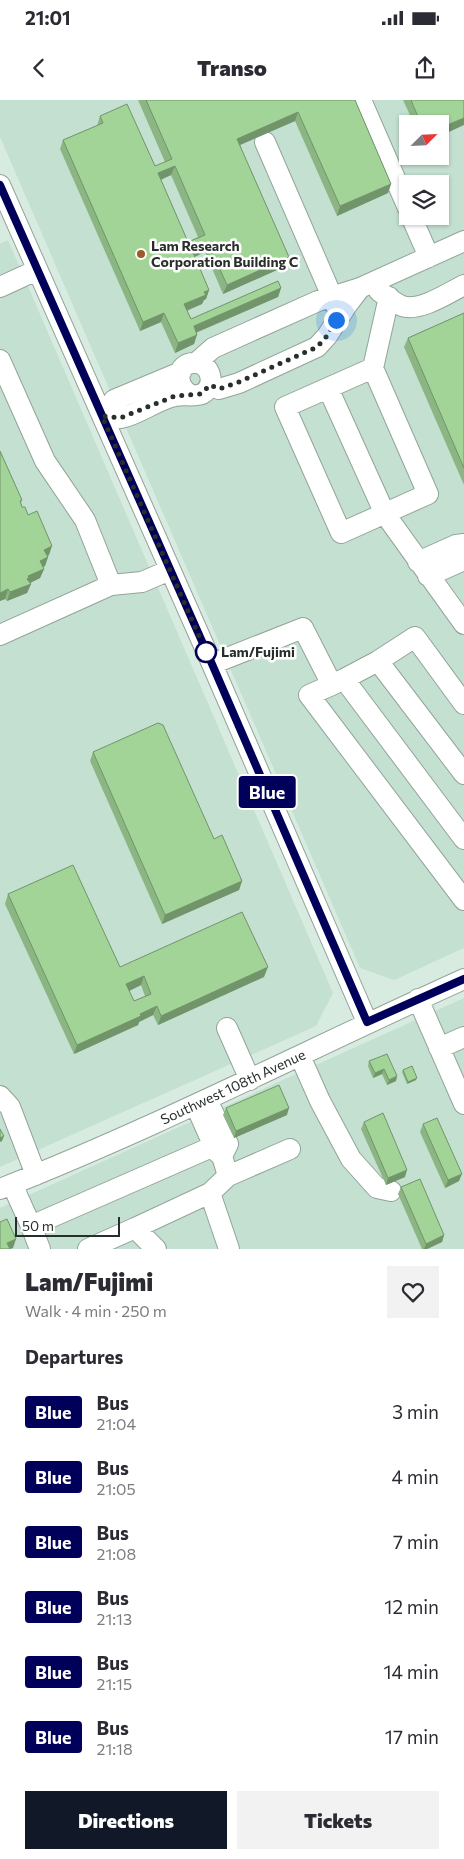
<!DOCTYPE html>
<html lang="en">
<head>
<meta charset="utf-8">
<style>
	body { margin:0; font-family:Commissioner,sans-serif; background:#f2f2f3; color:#2b2b33; height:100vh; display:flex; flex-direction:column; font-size:19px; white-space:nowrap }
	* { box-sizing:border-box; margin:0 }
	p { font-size:16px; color:#7c7c81 }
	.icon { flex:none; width:28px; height:28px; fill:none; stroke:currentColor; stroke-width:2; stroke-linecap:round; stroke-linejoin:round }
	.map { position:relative; height:1149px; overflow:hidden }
	.panel { display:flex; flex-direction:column; background:#fff; flex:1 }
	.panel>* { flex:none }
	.badge { padding:0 10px; border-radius:4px; font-size:18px; line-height:32px }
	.needle { width:32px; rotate:66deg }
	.tools { position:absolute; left:399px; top:15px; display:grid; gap:10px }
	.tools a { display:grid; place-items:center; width:50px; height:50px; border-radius:0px; background:#fff; box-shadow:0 1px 4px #0004; font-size:25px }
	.scale { position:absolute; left:15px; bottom:12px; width:105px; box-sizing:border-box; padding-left:5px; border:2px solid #282f2b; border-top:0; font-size:14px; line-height:18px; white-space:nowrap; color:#282f2b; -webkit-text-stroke:4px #fff; paint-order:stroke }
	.you { position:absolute; width:25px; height:25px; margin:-12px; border:4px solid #fff; border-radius:50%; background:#1a73e8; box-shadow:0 0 0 8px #1a73e833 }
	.map>.badge { position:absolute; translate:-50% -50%; box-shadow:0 0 0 2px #fff }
	h2 { padding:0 25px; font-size:19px; line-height:45px }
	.round { display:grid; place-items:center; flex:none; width:52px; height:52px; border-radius:0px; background:#f2f2f3 }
	.head { display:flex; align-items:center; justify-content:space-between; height:85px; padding:0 25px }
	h1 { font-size:24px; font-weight:800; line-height:38px }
	.action { display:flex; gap:10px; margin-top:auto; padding:10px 25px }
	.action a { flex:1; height:58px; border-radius:0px; background:#111827; color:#fff; font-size:20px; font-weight:800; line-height:58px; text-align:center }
	.action a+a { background:#f2f2f3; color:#2b2b33 }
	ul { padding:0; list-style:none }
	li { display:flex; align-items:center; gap:15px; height:65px; padding:0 25px }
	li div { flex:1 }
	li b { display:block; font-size:19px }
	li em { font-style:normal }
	li .badge { min-width:55px; font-weight:700; text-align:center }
	.status { display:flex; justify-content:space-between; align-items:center; height:35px; padding:0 25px; background:#fff; direction:ltr }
	.status svg { height:14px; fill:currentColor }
	header { display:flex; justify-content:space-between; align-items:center; height:65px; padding:0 25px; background:#fff; font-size:22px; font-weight:800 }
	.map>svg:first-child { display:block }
	.built { fill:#c4e0d1; fill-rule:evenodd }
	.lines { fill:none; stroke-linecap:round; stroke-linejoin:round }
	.minor-casing { stroke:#92a49a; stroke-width:22 }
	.minor { stroke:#fff; stroke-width:20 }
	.wall { fill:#8bb683; fill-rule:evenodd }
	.shaded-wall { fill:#71946a }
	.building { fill:#a2d498; stroke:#71946a; fill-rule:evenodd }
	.line-casing { stroke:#fff; stroke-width:11 }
	.line { stroke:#00005a; stroke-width:8 }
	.walk { stroke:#282f2b; stroke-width:5; stroke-dasharray:0 9 }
	.poi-dot { fill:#9d5b27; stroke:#fff; stroke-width:2 }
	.stop-dot { fill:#fff; stroke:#00005a; stroke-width:2.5 }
	.labels { text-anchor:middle; stroke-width:5; stroke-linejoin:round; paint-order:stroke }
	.poi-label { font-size:14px; font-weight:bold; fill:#282f2b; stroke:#fff; text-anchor:start }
	.stop-label { font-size:14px; font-weight:bold; fill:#282f2b; stroke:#fff; text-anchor:start }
	.street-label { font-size:14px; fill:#282f2b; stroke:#fff }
</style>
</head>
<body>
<div class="status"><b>21:01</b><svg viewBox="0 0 49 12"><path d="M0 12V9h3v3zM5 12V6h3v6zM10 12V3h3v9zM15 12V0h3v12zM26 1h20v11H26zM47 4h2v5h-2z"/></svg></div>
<header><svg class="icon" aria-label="back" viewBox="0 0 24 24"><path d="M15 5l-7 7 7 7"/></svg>Transo<svg class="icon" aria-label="share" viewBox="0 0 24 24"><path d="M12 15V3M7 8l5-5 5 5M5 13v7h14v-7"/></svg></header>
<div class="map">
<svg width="464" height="1149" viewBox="0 0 464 1149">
	<rect width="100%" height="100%" fill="#d8ebe0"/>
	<!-- built -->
	<path class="built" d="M0 0H464V848L394 880 360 868 0 37ZM408 24H440V56H408ZM408 84H440V116H408Z
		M8 140 333 893 316 926 0 1067V144Z
		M464 898V1149H0V1108Z"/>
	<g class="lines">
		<!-- minor casing -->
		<g class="minor-casing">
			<path id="minor" d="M361 0 408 108
				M265 42 337 208
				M0 85 212 564 367 922
				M411 116 429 157
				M0 187 37 170
				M379 191C386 196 394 203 402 206 420 212 448 193 464 185
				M0 260 45 361 85 420 111 485 142 482 170 470
				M196 263 213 248 318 201 360 188 464 141
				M373 268 285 307 341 433 428 394 373 268 389 197
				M181 272 114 300 102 316C108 317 116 319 121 318 140 314 156 300 175 296 184 294 194 297 202 294 217 286 211 263 195 263 176 262 174 286 191 295
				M210 285 219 289 239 283 317 247 327 236 347 205 360 188
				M328 288 385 414 464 524
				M418 462 456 445 464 444
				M428 476 464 460
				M0 535 111 485
				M378 561 464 674
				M212 564 303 528 332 585 309 595 464 800
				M344 579 378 561 415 537 464 604
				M332 585 344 579 464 739
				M418 899 464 1004
				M227 928 250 980
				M439 948 464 937
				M300 956 320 1001 351 1059 377 1088 391 1091
				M0 996 10 1007 36 1075
				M210 1006 228 1044 222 1056
				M228 1076 290 1049
				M12 1084 31 1126
				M0 1089C158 1027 309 949 464 879
				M210 1093 229 1149
				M135 1128 210 1093 228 1076 222 1056 216 1051 196 1006
				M40 1149 31 1126 214 1046
				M88 1149 135 1128 156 1149"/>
		</g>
		<!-- minor -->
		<use href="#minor" class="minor"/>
	</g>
	<!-- wall -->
	<path class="wall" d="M138 0H355L391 84 388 93 337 116 295 21 240 45 286 166 223 194 205 152 194 157 209 190 206 199 204 200 202 204 187 211 191 219 281 188 278 197 196 233 194 244 175 253 161 222 140 231 60 49 63 40 97 26 100 16 155 66 165 62ZM171 75 198 137 188 142 161 80Z
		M403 0H464L440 24H414Z
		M464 213V385L404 247 408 238Z
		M0 351 22 400 21 403 22 407 49 455 47 456 48 457 45 466 43 467 44 469 40 478 30 483 31 484 27 493 7 501 5 499 0 501Z
		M93 652 214 739 242 781 239 790 162 824 90 661Z
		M8 794 120 867 264 877 158 925 153 915 139 922 138 925 74 954 5 804ZM141 885 145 896 134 901 129 891Z
		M369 961 397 976 396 981 387 985 382 974 373 978 368 966Z
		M403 970 416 980 407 984 402 972Z
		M226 1008 287 1015 234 1038 223 1015Z
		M364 1022 405 1077 386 1085 361 1029Z
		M423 1024 459 1081 445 1088 420 1032Z
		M401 1087 444 1135 442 1142 427 1149H422L398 1094Z"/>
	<!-- shaded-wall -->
	<path class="shaded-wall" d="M298 12 295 21 233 48 237 39Z
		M464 18V25L440 36V28Z
		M175 66 171 75 155 82 158 73Z
		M391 84 388 93 337 116 340 106Z
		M208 143 205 152 188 160 192 150Z
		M289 157 286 166 223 194 227 185Z
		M281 188 278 197 190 235 194 226Z
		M209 190 206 199 204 200 202 204 180 213 184 204Z
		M164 213 161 222 140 231 143 222Z
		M197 235 194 244 175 253 178 243Z
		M52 446 49 455 41 459 44 450Z
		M48 457 45 466 37 470 40 461Z
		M44 469 40 478 26 485 31 484 27 493 7 501 10 492 28 476Z
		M8 489 5 499 0 501V493Z
		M242 781 239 790 162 824 165 815Z
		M268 867 264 877 158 925 161 916Z
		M144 876 141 885 123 894 126 884Z
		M157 906 153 915 139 922 138 925 74 954 77 945Z
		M384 969 382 974 373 978 375 973Z
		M397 976 396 981 387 985 389 980Z
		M417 978 416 980 407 984 408 982Z
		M289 1008 287 1015 234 1038 236 1031Z
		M4 1036 2 1041 0 1042V1038Z
		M407 1070 405 1077 386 1085 388 1078Z
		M462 1074 459 1081 445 1088 448 1080Z
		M444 1135 442 1142 427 1149H424L426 1144Z
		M16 1139 13 1148 10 1149 7 1143Z"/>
	<!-- building -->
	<path class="building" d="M146 0H355L391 84 340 106 298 12 237 39 289 157 227 185 208 143 192 150 209 190 204 192 206 195 184 204 191 219 278 181 281 188 194 226 197 235 178 243 164 213 143 222 63 40 103 23 100 16 127 4 155 66 172 59ZM175 66 205 135 188 142 158 73Z
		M411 0H464V18L440 28V24H421Z
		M464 213V368L408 238Z
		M0 351 22 400 20 401 22 407H25L28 415 37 411 52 446 44 450 48 457 40 461 44 469 28 476 29 478 27 479 31 484 10 492 8 489 0 493Z
		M158 623 163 625 214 739 222 735 242 781 165 815 93 652Z
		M73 765 120 867 242 812 268 867 161 916 157 906 140 914 141 916 77 945 8 794ZM144 876 151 894 134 901 126 884Z
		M387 954 397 976 389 980 384 969 375 973 369 961Z
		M412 966 417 978 408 982 403 970Z
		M279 985 289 1008 236 1031 226 1008Z
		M383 1013 407 1070 388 1078 364 1022Z
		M437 1018 462 1074 448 1080 423 1024Z
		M0 1029 4 1036 0 1038Z
		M420 1079 444 1135 426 1144 401 1087Z
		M7 1119 16 1139 7 1143 10 1149H0V1122Z"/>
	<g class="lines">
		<!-- line casing -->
		<g class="line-casing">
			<path id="line" d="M0 85 212 564 367 922 464 879"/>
		</g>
		<!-- line -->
		<use href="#line" class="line"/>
		<!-- walk -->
		<path class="walk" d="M206 552 102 316 120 318 175 296 201 294 210 285 219 289 239 282 317 247 327 236 336 220"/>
	</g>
	<!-- markers -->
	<circle class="poi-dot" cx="141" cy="154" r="5"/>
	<circle class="stop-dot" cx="206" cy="552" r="10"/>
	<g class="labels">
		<!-- poi labels -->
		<g class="poi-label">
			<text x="151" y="151">Lam Research<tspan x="151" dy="16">Corporation Building C</tspan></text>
		</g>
		<!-- stop labels -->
		<g class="stop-label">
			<text x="221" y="557">Lam/Fujimi</text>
		</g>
		<!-- street labels -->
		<g class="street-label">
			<text transform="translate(233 987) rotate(-25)" y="5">Southwest 108th Avenue</text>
		</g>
	</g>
</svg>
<div class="tools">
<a><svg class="needle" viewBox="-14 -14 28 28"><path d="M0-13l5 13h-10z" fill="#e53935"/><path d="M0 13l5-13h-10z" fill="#7c7c81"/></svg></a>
<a><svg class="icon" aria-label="layers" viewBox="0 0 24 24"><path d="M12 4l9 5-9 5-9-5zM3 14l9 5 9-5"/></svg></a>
</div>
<div class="scale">50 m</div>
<div class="you" style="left:336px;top:220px"></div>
<b class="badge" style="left:267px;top:692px;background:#00005a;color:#fff">Blue</b>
</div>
<section class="panel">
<div class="head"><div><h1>Lam/Fujimi</h1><p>Walk · 4 min · 250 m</p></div><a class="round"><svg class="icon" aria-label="heart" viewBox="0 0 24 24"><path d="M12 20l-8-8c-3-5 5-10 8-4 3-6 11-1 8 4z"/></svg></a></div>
<h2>Departures</h2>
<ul>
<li><span class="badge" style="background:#00005a;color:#fff">Blue</span><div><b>Bus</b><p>21:04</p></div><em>3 min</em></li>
<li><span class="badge" style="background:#00005a;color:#fff">Blue</span><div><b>Bus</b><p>21:05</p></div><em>4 min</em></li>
<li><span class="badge" style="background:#00005a;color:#fff">Blue</span><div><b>Bus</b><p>21:08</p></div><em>7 min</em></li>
<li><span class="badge" style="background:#00005a;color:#fff">Blue</span><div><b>Bus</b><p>21:13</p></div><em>12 min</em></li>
<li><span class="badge" style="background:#00005a;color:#fff">Blue</span><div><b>Bus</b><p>21:15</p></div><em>14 min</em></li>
<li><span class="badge" style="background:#00005a;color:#fff">Blue</span><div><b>Bus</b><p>21:18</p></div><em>17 min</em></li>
</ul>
<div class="action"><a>Directions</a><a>Tickets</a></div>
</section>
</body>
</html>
